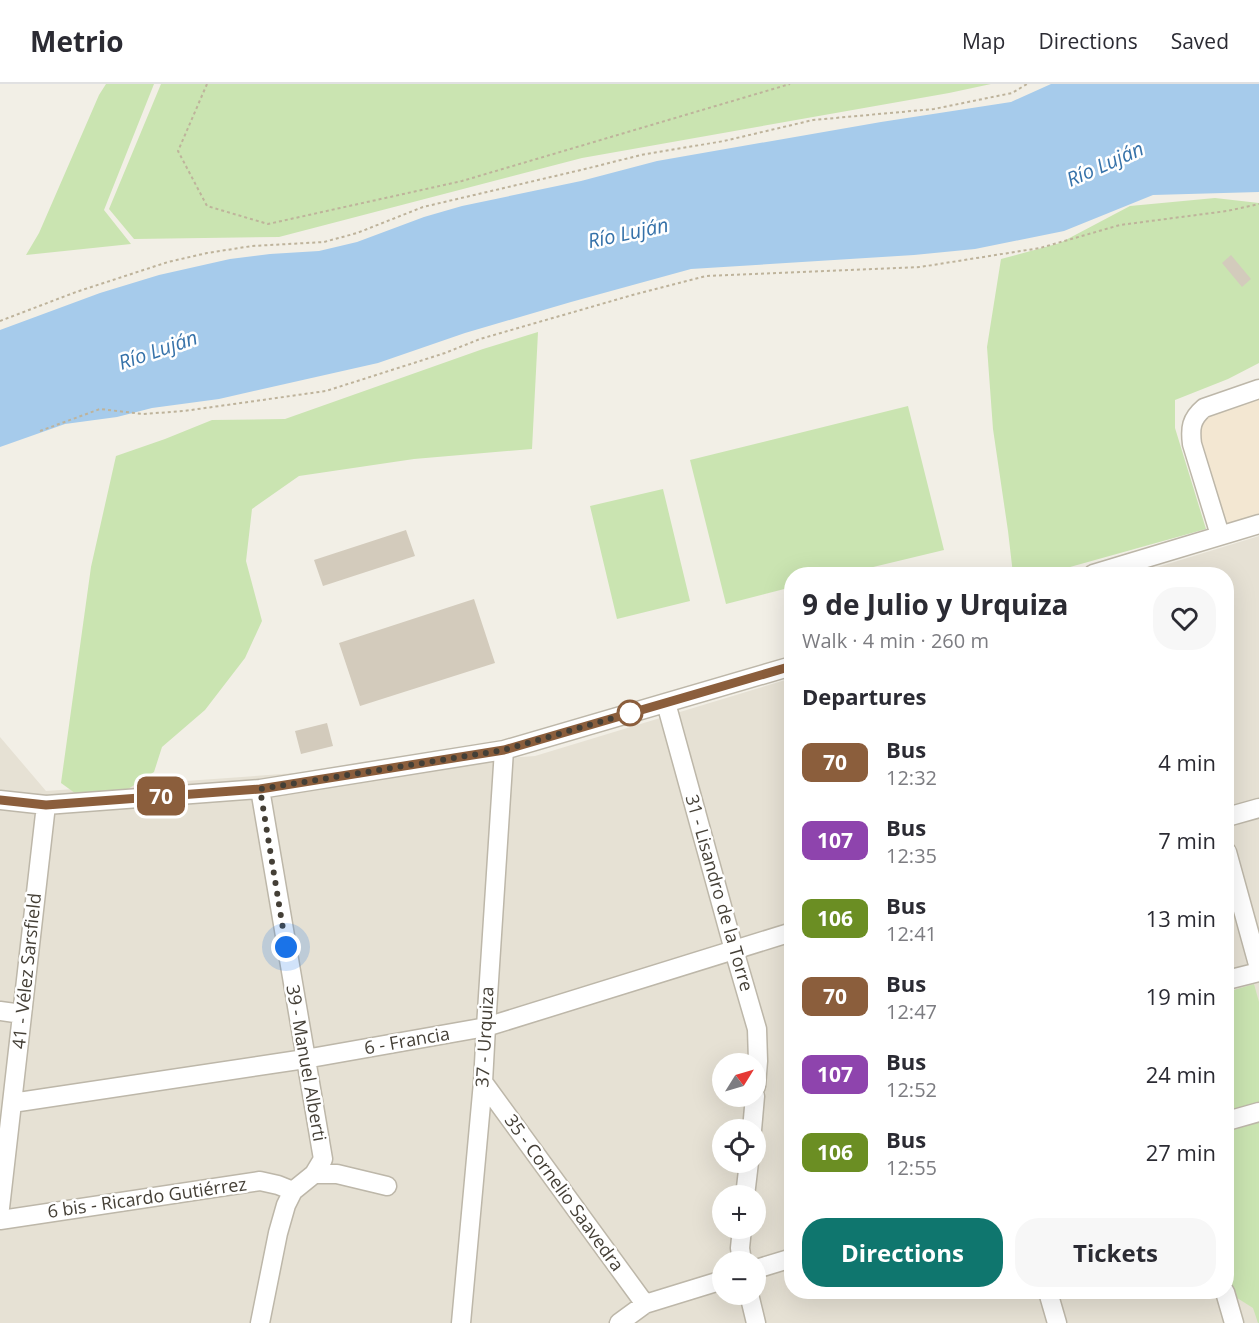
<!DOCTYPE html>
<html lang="en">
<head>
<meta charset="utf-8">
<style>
	body { margin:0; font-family:"Open Sans",sans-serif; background:#f7f7f7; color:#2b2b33; height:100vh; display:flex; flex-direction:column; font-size:22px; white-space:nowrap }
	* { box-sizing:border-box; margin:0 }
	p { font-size:20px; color:#7c7c81 }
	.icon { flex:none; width:33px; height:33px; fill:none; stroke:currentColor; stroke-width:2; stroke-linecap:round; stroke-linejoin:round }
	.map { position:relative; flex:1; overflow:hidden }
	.drawer { position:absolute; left:784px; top:483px; width:450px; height:732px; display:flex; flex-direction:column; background:#fff; border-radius:24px; box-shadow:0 6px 24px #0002 }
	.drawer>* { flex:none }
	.badge { padding:0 12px; border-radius:9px; font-size:21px; line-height:39px }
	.needle { width:39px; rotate:53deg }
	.buttons { position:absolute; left:712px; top:969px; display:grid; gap:12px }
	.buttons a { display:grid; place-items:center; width:54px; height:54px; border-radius:50%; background:#fff; box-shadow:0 6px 24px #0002; font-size:30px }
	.you { position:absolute; width:30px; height:30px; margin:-15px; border:4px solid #fff; border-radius:50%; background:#1a73e8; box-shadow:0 0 0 9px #1a73e833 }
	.map>.badge { position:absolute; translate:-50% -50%; box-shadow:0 0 0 3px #fff }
	h2 { padding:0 18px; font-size:22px; line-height:54px }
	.round { display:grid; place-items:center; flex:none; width:63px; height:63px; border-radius:24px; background:#f7f7f7 }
	.head { display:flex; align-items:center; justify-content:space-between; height:102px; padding:0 18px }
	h1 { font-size:28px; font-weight:700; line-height:45px }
	.action { display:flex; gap:12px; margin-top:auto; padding:12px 18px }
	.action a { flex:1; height:69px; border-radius:24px; background:#0f766e; color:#fff; font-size:24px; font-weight:700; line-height:69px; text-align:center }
	.action a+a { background:#f7f7f7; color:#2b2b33 }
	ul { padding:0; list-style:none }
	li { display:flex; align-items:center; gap:18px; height:78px; padding:0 18px }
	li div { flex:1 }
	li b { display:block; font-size:22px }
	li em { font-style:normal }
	li .badge { min-width:66px; font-weight:700; text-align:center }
	header { display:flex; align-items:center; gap:36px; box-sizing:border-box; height:84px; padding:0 30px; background:#fff; border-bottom:2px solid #e1e1e2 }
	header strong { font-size:28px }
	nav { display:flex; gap:33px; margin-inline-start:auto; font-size:21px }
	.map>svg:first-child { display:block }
	.residential { fill:#e6e1d4; fill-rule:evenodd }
	.commercial { fill:#f3e7d2 }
	.green { fill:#cae4b1 }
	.water { fill:#a6cbeb }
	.building { fill:#d3cbbc }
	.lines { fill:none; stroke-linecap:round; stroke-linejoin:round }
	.minor-casing { stroke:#bdb7a9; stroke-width:21 }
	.path { stroke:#beb39b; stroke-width:2; stroke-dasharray:3 3; stroke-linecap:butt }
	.minor { stroke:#fff; stroke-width:18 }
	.line-casing { stroke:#fff; stroke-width:14 }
	.line { stroke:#8b5e3c; stroke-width:9 }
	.walk { stroke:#443f36; stroke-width:6; stroke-dasharray:0 10.8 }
	.stop-dot { fill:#fff; stroke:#8b5e3c; stroke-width:3 }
	.labels { text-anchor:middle; stroke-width:5; stroke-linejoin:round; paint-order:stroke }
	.street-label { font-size:18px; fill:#443f36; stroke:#fff }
	.water-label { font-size:20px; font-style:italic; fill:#3672a9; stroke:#fff }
</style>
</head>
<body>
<header>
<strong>Metrio</strong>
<nav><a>Map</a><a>Directions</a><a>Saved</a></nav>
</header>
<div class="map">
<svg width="1259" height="1239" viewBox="0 0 1259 1239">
	<rect width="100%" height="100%" fill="#f2efe6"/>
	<!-- residential -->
	<path class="residential" d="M1259 452V1239H0V653L46 707 535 672 792 594V1208H1227V490H1135ZM723 980H756V1012H723ZM723 1046H756V1078H723ZM723 1112H756V1144H723ZM723 1178H756V1210H723Z"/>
	<!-- commercial -->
	<path class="commercial" d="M1259 308V432L1228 440 1223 438 1194 341 1200 331Z"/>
	<!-- green -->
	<path class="green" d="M106 0H154L104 126 131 160 26 171 39 149 99 11Z
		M161 0H991L949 9 582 74 279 153 134 155 109 125Z
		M1215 114 1259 119V279L1228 295 1175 316V344L1206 445 1045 490H1013L1008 447 993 345 987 263 1001 175 1060 159 1130 122Z
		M538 248 532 365 414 375 299 392 252 425 246 477 262 537 245 574 205 626 162 663 154 688 128 705 79 712 61 699 91 483 116 372 165 355 212 336 285 335 483 265Z
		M908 322 944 466 844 490H792V503L726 520 690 376Z
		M663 405 690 517 617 535 590 422Z
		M1254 900 1259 918V1239H1258L1253 1224 1234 1212 1227 1186V908Z"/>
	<!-- water -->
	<path class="water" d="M1051 0H1259V108L1153 111 1064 147 975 165 914 171 691 185 571 218 465 249 378 279 219 315 152 324 117 333 65 340 0 363V246L100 209 159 191 230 175 270 170 319 167 357 158 424 133 462 122 581 97 657 77 881 38 1011 18Z"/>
	<!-- building -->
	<path class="building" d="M1231 171 1251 195 1242 203 1222 179Z
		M406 446 415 472 323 502 314 476Z
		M474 515 495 579 360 622 339 559Z
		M327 639 333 662 301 670 295 647Z"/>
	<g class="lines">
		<!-- minor casing -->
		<g class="minor-casing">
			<path id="minor" d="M1220 451 1192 360C1190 344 1191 335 1204 324L1259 305
				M1093 490 1259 440
				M666 619 734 866 757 945 758 977 756 1002
				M0 716 46 721 260 705 504 666 792 582
				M1227 733 1259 724
				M1227 768 1259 884
				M1227 896 1259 888
				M0 927 22 930
				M483 998 645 1220
				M12 1019 305 975 486 943 792 848
				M1227 1037 1259 1028
				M752 1046 755 1012
				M314 1090H337L387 1102
				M745 1112 749 1078
				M0 1124 46 721
				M0 1136 260 1097 278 1101 293 1107
				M742 1178 740 1164 742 1144
				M756 1185 792 1174
				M1048 1208 1057 1239
				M1225 1208 1234 1239
				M749 1210 756 1239
				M260 1239 278 1149 286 1121 293 1107 314 1090 323 1075 260 705
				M461 1239 483 998 486 943 504 666
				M619 1239 645 1220 723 1196"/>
		</g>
		<!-- path -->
		<path class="path" d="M207 0 178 67 207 122 268 140 462 97 790 0
			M0 237 76 208 168 178 207 169 252 162 324 158 357 149 423 123 585 85 641 71 724 57 813 36 934 25 1012 9 1027 0
			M40 347 100 325 143 330 184 327 326 307 445 269 480 255 636 210 706 192 920 183 1040 164 1120 141 1227 127 1259 120"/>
		<!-- minor -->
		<use href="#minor" class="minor"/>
	</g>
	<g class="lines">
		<!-- line casing -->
		<g class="line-casing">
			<path id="line" d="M0 716 46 721 260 705 504 666 792 582"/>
		</g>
		<!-- line -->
		<use href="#line" class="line"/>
		<!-- walk -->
		<path class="walk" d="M286 863 260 705 504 666 630 629"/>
	</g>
	<!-- markers -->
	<circle class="stop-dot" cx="630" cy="629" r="12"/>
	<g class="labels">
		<!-- street labels -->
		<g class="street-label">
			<text transform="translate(719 809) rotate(74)" y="6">31 - Lisandro de la Torre</text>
			<text transform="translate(27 887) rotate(-84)" y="6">41 - Vélez Sarsfield</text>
			<text transform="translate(485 953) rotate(-87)" y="6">37 - Urquiza</text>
			<text transform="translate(407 957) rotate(-10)" y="6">6 - Francia</text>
			<text transform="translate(306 979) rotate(80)" y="6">39 - Manuel Alberti</text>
			<text transform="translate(564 1109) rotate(54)" y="6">35 - Cornelio Saavedra</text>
			<text transform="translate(147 1114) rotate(-8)" y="6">6 bis - Ricardo Gutiérrez</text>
		</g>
		<!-- water labels -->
		<g class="water-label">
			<text transform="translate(1105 80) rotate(-24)" y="7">Río Luján</text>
			<text transform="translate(628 149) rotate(-12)" y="7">Río Luján</text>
			<text transform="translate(158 266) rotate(-19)" y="7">Río Luján</text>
		</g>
	</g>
</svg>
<div class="buttons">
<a><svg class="needle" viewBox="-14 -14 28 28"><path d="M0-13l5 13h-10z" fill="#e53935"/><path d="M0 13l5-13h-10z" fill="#7c7c81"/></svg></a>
<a><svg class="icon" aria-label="locate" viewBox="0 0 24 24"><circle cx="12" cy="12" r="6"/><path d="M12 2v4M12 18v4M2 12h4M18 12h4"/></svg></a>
<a>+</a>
<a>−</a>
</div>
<div class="you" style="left:286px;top:863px"></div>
<b class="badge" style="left:161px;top:712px;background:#8b5e3c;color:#fff">70</b>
<section class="drawer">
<div class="head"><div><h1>9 de Julio y Urquiza</h1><p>Walk · 4 min · 260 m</p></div><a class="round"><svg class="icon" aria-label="heart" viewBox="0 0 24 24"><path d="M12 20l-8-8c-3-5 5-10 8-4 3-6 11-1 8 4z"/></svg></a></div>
<h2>Departures</h2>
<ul>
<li><span class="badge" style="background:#8b5e3c;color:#fff">70</span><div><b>Bus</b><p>12:32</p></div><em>4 min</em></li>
<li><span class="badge" style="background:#8e44ad;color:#fff">107</span><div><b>Bus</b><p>12:35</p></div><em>7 min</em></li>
<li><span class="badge" style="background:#6b8e23;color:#fff">106</span><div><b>Bus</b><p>12:41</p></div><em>13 min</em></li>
<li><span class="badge" style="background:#8b5e3c;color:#fff">70</span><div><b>Bus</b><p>12:47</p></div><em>19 min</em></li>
<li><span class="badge" style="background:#8e44ad;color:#fff">107</span><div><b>Bus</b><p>12:52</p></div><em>24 min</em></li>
<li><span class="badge" style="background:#6b8e23;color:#fff">106</span><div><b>Bus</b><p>12:55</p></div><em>27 min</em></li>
</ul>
<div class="action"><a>Directions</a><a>Tickets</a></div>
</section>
</div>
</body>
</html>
